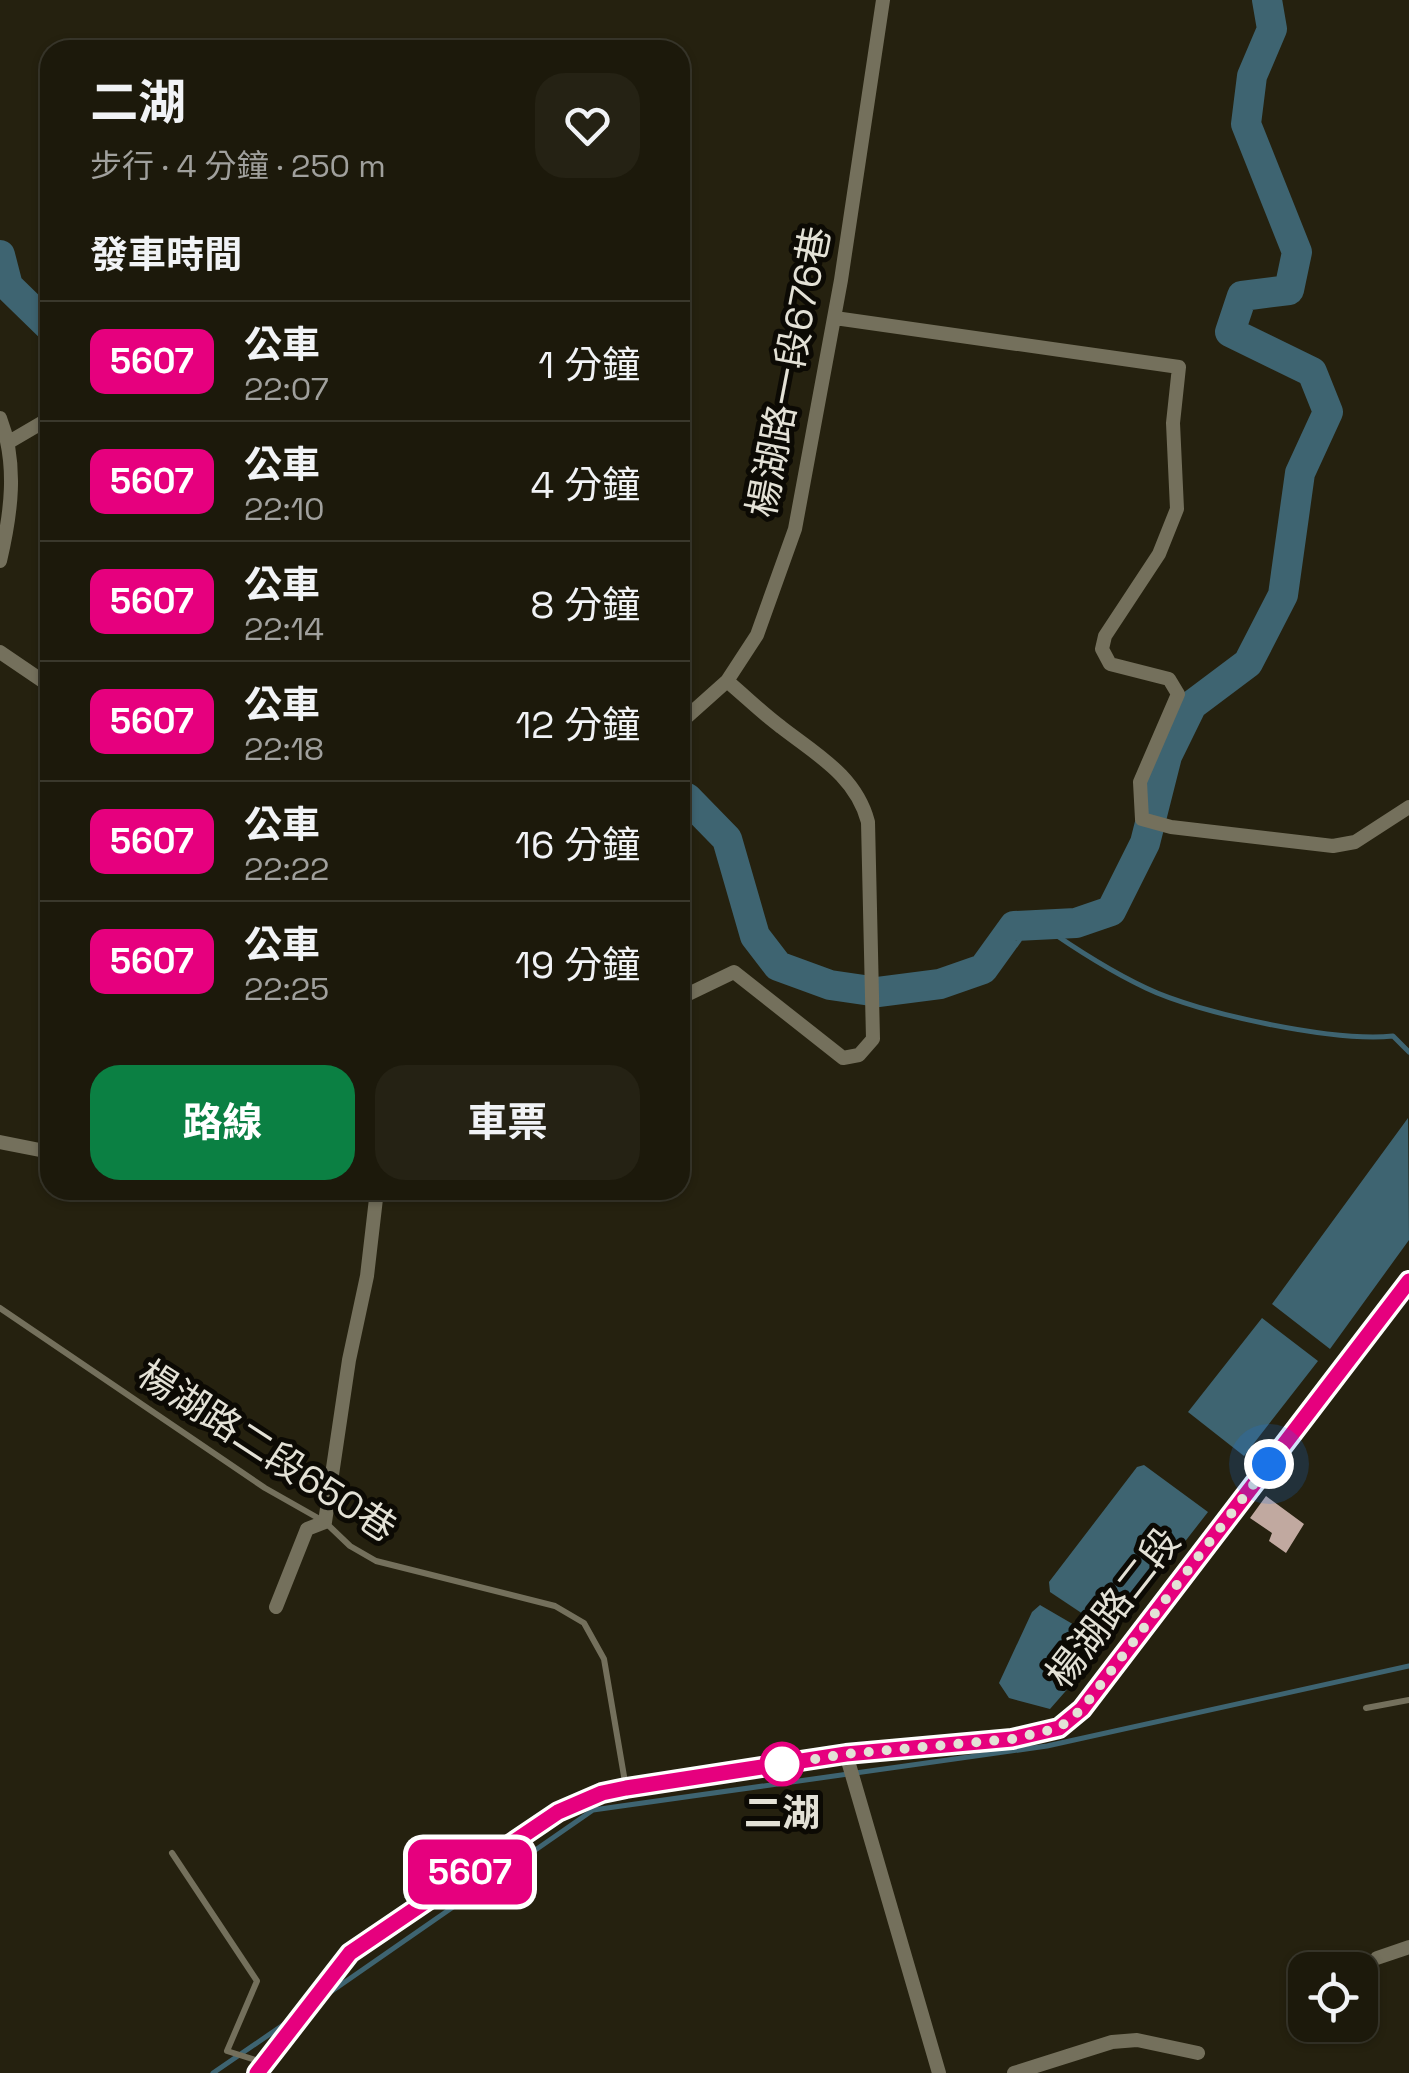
<!DOCTYPE html>
<html lang="zh-TW">
<head>
<meta charset="utf-8">
<style>
	body { margin:0; font-family:"Space Grotesk","Noto Sans TC",sans-serif; background:#252214; color:#f1f3f6; height:100vh; display:flex; flex-direction:column; font-size:38px; white-space:nowrap }
	* { box-sizing:border-box; margin:0 }
	p { font-size:32px; color:#a0a09d }
	.icon { flex:none; width:55px; height:55px; fill:none; stroke:currentColor; stroke-width:2; stroke-linecap:round; stroke-linejoin:round }
	.map { position:relative; flex:1; overflow:hidden }
	.sheet { position:absolute; left:40px; top:40px; width:650px; height:1160px; display:flex; flex-direction:column; background:#1c190b; border-radius:30px; box-shadow:0 2px 8px #0004,0 0 0 2px #3a382c }
	.sheet>* { flex:none }
	.badge { padding:0 20px; border-radius:15px; font-size:35px; line-height:65px }
	.tools { position:absolute; left:1288px; top:1952px; display:grid; gap:20px }
	.tools a { display:grid; place-items:center; width:90px; height:90px; border-radius:20px; background:#1c190b; box-shadow:0 2px 8px #0004,0 0 0 2px #3a382c; font-size:50px }
	.you { position:absolute; width:50px; height:50px; margin:-25px; border:8px solid #fff; border-radius:50%; background:#1a73e8; box-shadow:0 0 0 15px #1a73e833 }
	.map>.badge { position:absolute; translate:-50% -50%; box-shadow:0 0 0 5px #fff }
	h2 { padding:0 50px; font-size:38px; line-height:90px }
	.round { display:grid; place-items:center; flex:none; width:105px; height:105px; border-radius:30px; background:#252214 }
	.headline { display:flex; align-items:center; justify-content:space-between; height:170px; padding:0 50px }
	h1 { font-size:48px; font-weight:700; line-height:75px }
	.action { display:flex; gap:20px; margin-top:auto; padding:20px 50px }
	.action a { flex:1; height:115px; border-radius:30px; background:#0b8043; color:#fff; font-size:40px; font-weight:700; line-height:115px; text-align:center }
	.action a+a { background:#252214; color:#f1f3f6 }
	ul { padding:0; list-style:none }
	li { display:flex; align-items:center; gap:30px; height:120px; padding:0 50px; border-top:2px solid #3a382c }
	li div { flex:1 }
	li b { display:block; font-size:38px }
	li em { font-style:normal }
	li .badge { min-width:110px; font-weight:700; text-align:center }
	.map>svg:first-child { display:block }
	.water { fill:#3e6471 }
	.lines { fill:none; stroke-linecap:round; stroke-linejoin:round }
	.stream { stroke:#3e6471; stroke-width:5 }
	.river { stroke:#3e6471; stroke-width:30 }
	.building { fill:#c1a9a0 }
	.lane { stroke:#74705c; stroke-width:6 }
	.street { stroke:#74705c; stroke-width:14 }
	.secondary { stroke:#8e6f4a; stroke-width:20 }
	.line-casing { stroke:#fff; stroke-width:22 }
	.line { stroke:#e6007e; stroke-width:15 }
	.walk { stroke:#e3e1d6; stroke-width:10; stroke-dasharray:0 18 }
	.stop-dot { fill:#fff; stroke:#e6007e; stroke-width:5 }
	.labels { text-anchor:middle; stroke-width:10; stroke-linejoin:round; paint-order:stroke }
	.street-label { font-size:38px; fill:#e3e1d6; stroke:#0c0a04 }
	.stop-label { font-size:38px; font-weight:bold; fill:#e3e1d6; stroke:#0c0a04 }
</style>
</head>
<body>
<div class="map">
<svg width="1409" height="2073" viewBox="0 0 1409 2073">
	<rect width="100%" height="100%" fill="#25210f"/>
	<!-- water -->
	<path class="water" d="M1408 1118 1409 1240 1330 1349 1272 1304Z
		M1262 1318 1318 1361 1244 1456 1188 1412Z
		M1144 1465 1208 1512 1113 1634 1050 1592 1049 1582 1137 1467Z
		M1040 1605 1107 1644 1050 1709 1009 1698 999 1683 1032 1612Z"/>
	<g class="lines">
		<!-- stream -->
		<path class="stream" d="M1040 924C1074 948 1108 970 1146 988 1200 1014 1334 1042 1393 1036L1409 1052
			M332 1991 593 1810 1047 1746 1409 1666
			M213 2073 286 2023"/>
		<!-- river -->
		<path class="river" d="M0 255 8 286 50 327
			M680 795 687 798 727 839 755 936 778 966 830 985 878 992 940 984 983 969 1014 926 1076 923 1111 911 1145 843 1167 756 1192 705 1248 663 1283 595 1300 473 1328 412 1312 372 1230 332 1242 296 1289 290 1297 252 1246 124 1252 76 1272 29 1267 0"/>
	</g>
	<!-- building -->
	<path class="building" d="M1266 1496 1304 1524 1286 1553 1269 1541 1272 1533 1250 1518Z"/>
	<g class="lines">
		<!-- lane -->
		<path class="lane" d="M0 1308 265 1488 325 1522 350 1546 376 1561 555 1606 584 1623 604 1659 625 1782
			M1366 1708 1409 1700
			M172 1853 257 1981 227 2051 259 2061"/>
		<!-- street -->
		<path class="street" d="M835 318 1179 367 1173 423 1177 509 1159 554 1105 636 1102 649 1110 664 1169 679 1178 694 1140 782 1142 819 1171 827 1333 846 1355 842 1409 807
			M0 418C18 464 11 514 0 561
			M9 442 50 418
			M0 652 50 686
			M680 723 727 681 757 635 795 529 841 280 883 0
			M680 998 734 972 843 1058 859 1055 873 1039 868 822C856 776 817 755 781 727 762 713 745 696 727 681
			M0 1142 50 1152
			M352 1190 377 1193
			M276 1607 307 1529 325 1522 349 1360 367 1276 377 1190
			M846 1754 939 2073
			M1377 1958 1409 1947
			M1014 2073 1112 2042 1137 2040 1198 2053"/>
		<!-- secondary -->
		<path class="secondary" d="M257 2073 350 1953 558 1812 603 1793 626 1788 846 1754 1012 1739 1059 1728 1082 1709 1409 1281"/>
	</g>
	<g class="lines">
		<!-- line casing -->
		<g class="line-casing">
			<path id="line" d="M257 2073 350 1953 558 1812 602 1793 626 1788 846 1754 1012 1739 1059 1728 1082 1709 1409 1281"/>
		</g>
		<!-- line -->
		<use href="#line" class="line"/>
		<!-- walk -->
		<path class="walk" d="M782 1764 772 1766 846 1754 1012 1739 1059 1728 1082 1709 1269 1464"/>
	</g>
	<!-- markers -->
	<circle class="stop-dot" cx="782" cy="1764" r="20"/>
	<g class="labels">
		<!-- street labels -->
		<g class="street-label">
			<text transform="translate(789 372) rotate(-79)" y="13">楊湖路一段676巷</text>
			<text transform="translate(267 1451) rotate(33)" y="13">楊湖路二段650巷</text>
			<text transform="translate(1113 1608) rotate(-52)" y="13">楊湖路二段</text>
		</g>
		<!-- stop labels -->
		<g class="stop-label">
			<text x="782" y="1826">二湖</text>
		</g>
	</g>
</svg>
<div class="tools">
<a><svg class="icon" aria-label="locate" viewBox="0 0 24 24"><circle cx="12" cy="12" r="6"/><path d="M12 2v4M12 18v4M2 12h4M18 12h4"/></svg></a>
</div>
<div class="you" style="left:1269px;top:1464px"></div>
<b class="badge" style="left:470px;top:1872px;background:#e6007e;color:#fff">5607</b>
<section class="sheet">
<div class="headline"><div><h1>二湖</h1><p>步行 · 4 分鐘 · 250 m</p></div><a class="round"><svg class="icon" aria-label="heart" viewBox="0 0 24 24"><path d="M12 20l-8-8c-3-5 5-10 8-4 3-6 11-1 8 4z"/></svg></a></div>
<h2>發車時間</h2>
<ul>
<li><span class="badge" style="background:#e6007e;color:#fff">5607</span><div><b>公車</b><p>22:07</p></div><em>1 分鐘</em></li>
<li><span class="badge" style="background:#e6007e;color:#fff">5607</span><div><b>公車</b><p>22:10</p></div><em>4 分鐘</em></li>
<li><span class="badge" style="background:#e6007e;color:#fff">5607</span><div><b>公車</b><p>22:14</p></div><em>8 分鐘</em></li>
<li><span class="badge" style="background:#e6007e;color:#fff">5607</span><div><b>公車</b><p>22:18</p></div><em>12 分鐘</em></li>
<li><span class="badge" style="background:#e6007e;color:#fff">5607</span><div><b>公車</b><p>22:22</p></div><em>16 分鐘</em></li>
<li><span class="badge" style="background:#e6007e;color:#fff">5607</span><div><b>公車</b><p>22:25</p></div><em>19 分鐘</em></li>
</ul>
<div class="action"><a>路線</a><a>車票</a></div>
</section>
</div>
</body>
</html>
